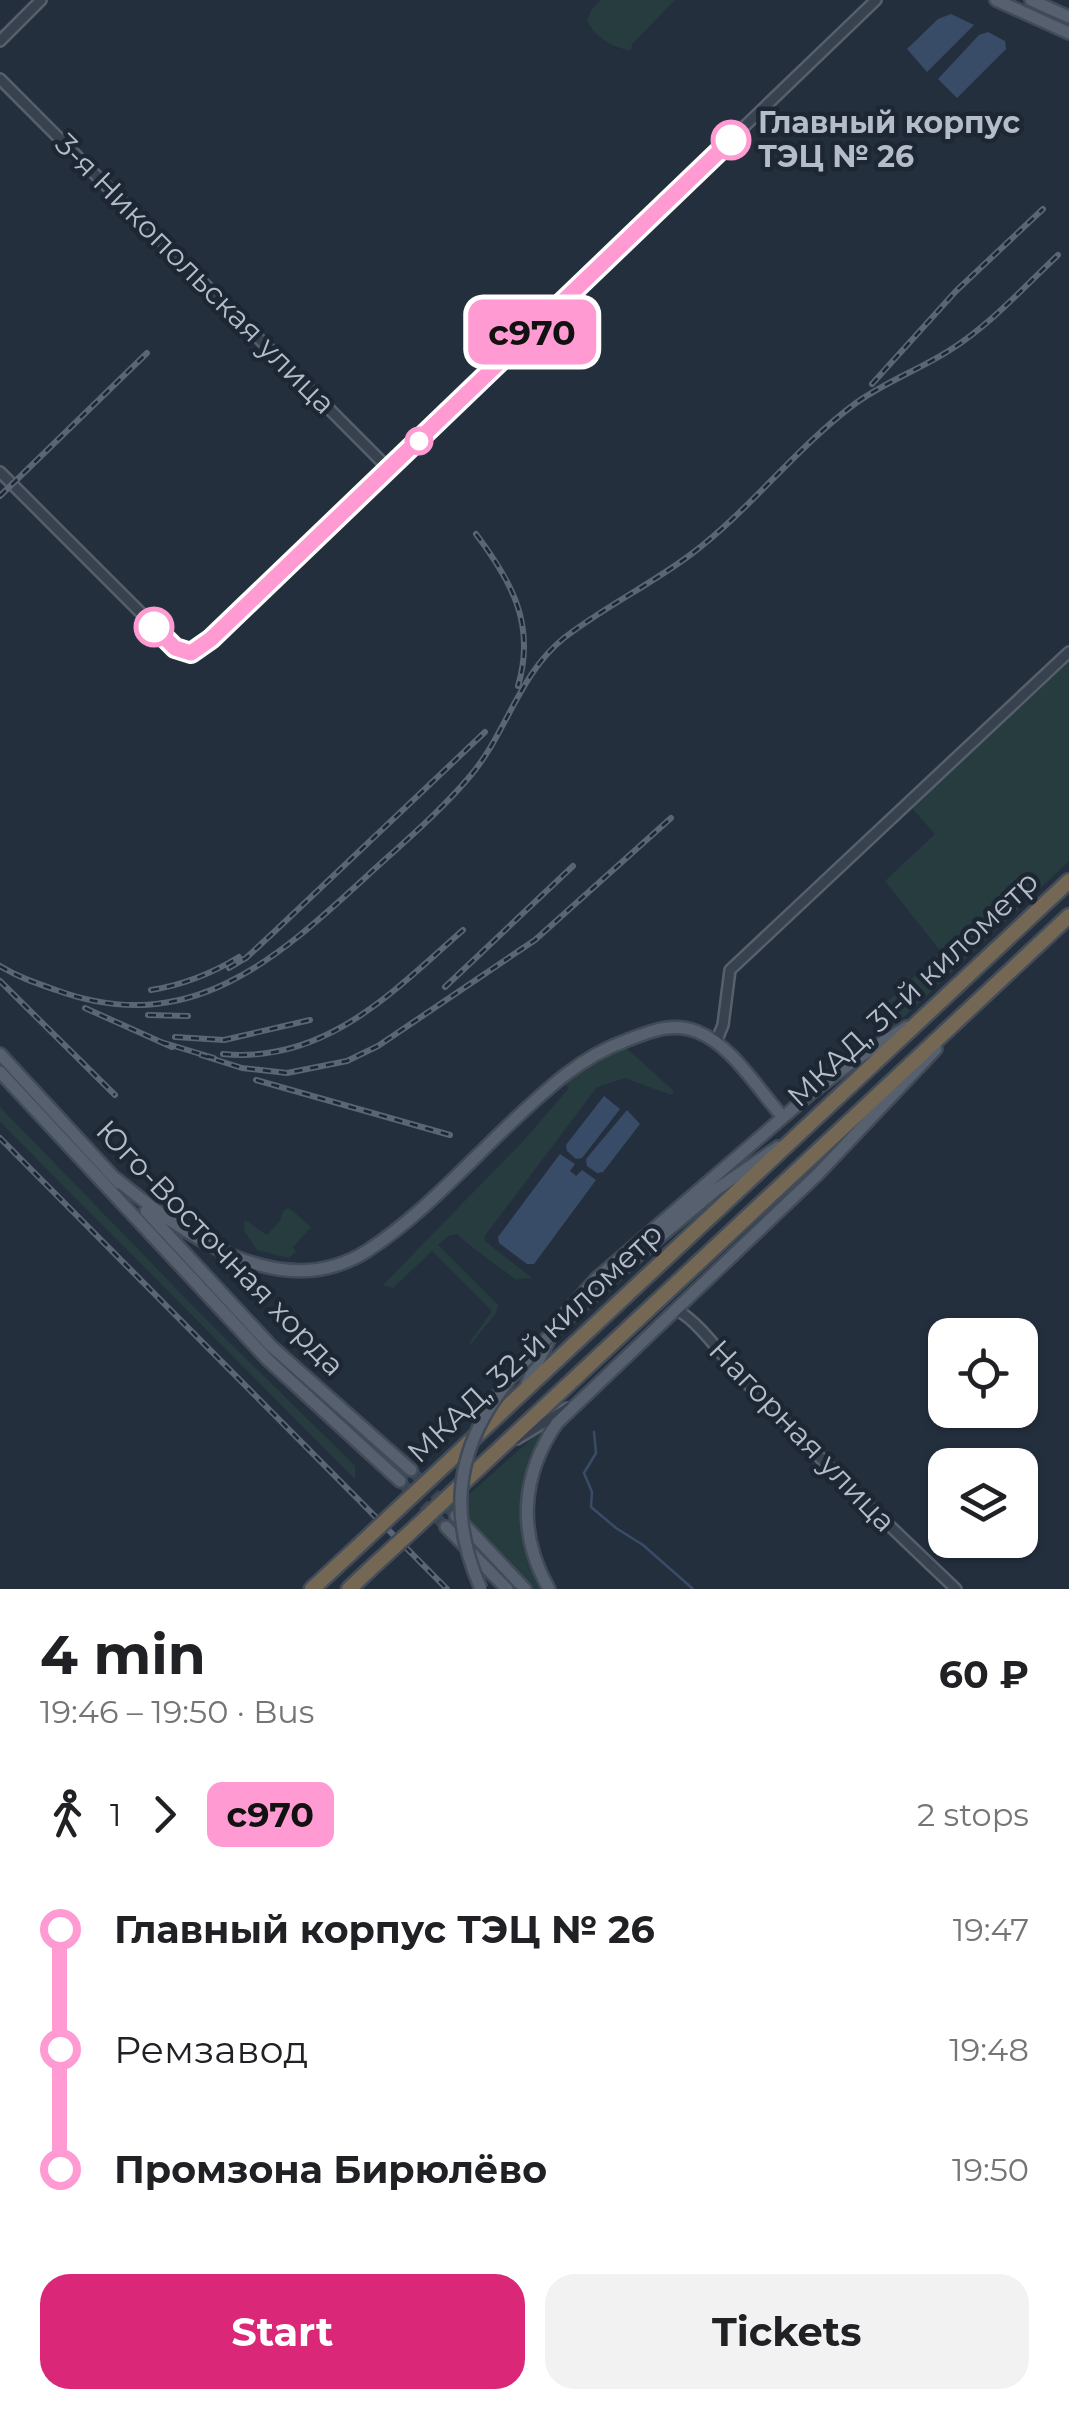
<!DOCTYPE html>
<html lang="en">
<head>
<meta charset="utf-8">
<style>
	body { margin:0; font-family:Montserrat,sans-serif; background:#f2f2f2; color:#202124; height:100vh; display:flex; flex-direction:column; font-size:38px; white-space:nowrap }
	* { box-sizing:border-box; margin:0 }
	p { font-size:32px; color:#757577 }
	.icon { flex:none; width:55px; height:55px; fill:none; stroke:currentColor; stroke-width:2; stroke-linecap:round; stroke-linejoin:round }
	.map { position:relative; height:1589px; overflow:hidden }
	.drawer { display:flex; flex-direction:column; background:#fff; flex:1 }
	.drawer>* { flex:none }
	.badge { padding:0 20px; border-radius:15px; font-size:35px; line-height:65px }
	.tools { position:absolute; left:928px; top:1318px; display:grid; gap:20px }
	.tools a { display:grid; place-items:center; width:110px; height:110px; border-radius:20px; background:#fff; box-shadow:0 2px 8px #0004; font-size:50px }
	.map>.badge { position:absolute; translate:-50% -50%; box-shadow:0 0 0 5px #fff }
	.legs { display:flex; align-items:center; gap:15px; height:110px; padding:0 40px; font-size:32px }
	.legs p { margin-inline-start:auto }
	.summary { display:flex; align-items:center; justify-content:space-between; height:170px; padding:0 40px }
	h1 { font-size:55px; font-weight:700; line-height:75px }
	.cta { display:flex; gap:20px; margin-top:auto; padding:20px 40px }
	.cta a { flex:1; height:115px; border-radius:30px; background:#db2777; color:#fff; font-size:40px; font-weight:700; line-height:115px; text-align:center }
	.cta a+a { background:#f2f2f2; color:#202124 }
	ul { padding:0 40px; list-style:none }
	li { display:flex; align-items:center; gap:35px; height:120px; font-size:38px }
	li i { display:grid; place-items:center; width:15px; height:100%; margin:0 12px; background:currentColor }
	li i::after { content:''; width:25px; height:25px; margin:-12px; border:8px solid; border-radius:50%; background:#fff }
	li p { margin-inline-start:auto }
	li:first-child i { background:linear-gradient(#0000 50%,currentColor 0) }
	li:last-child i { background:linear-gradient(currentColor 50%,#0000 0) }
	.map>svg:first-child { display:block }
	.green { fill:#263c3f }
	.water { fill:#394c67 }
	.lines { fill:none; stroke-linecap:round; stroke-linejoin:round }
	.stream { stroke:#394c67; stroke-width:2.5 }
	.major-tunnel { stroke:#3a4453; stroke-width:11; stroke-dasharray:11 5.5; stroke-linecap:butt }
	.minor-casing { stroke:#565f6c; stroke-width:14 }
	.major-casing { stroke:#414a57; stroke-width:16 }
	.highway-casing { stroke:#434c59; stroke-width:19 }
	.minor { stroke:#38414e; stroke-width:9 }
	.major { stroke:#56606e; stroke-width:11 }
	.highway { stroke:#746855; stroke-width:14 }
	.rail-casing { stroke:#5a6575; stroke-width:6 }
	.rail { stroke:#1d2633; stroke-width:2.5; stroke-dasharray:8; stroke-linecap:butt }
	.major-bridge-casing { stroke:#414a57; stroke-width:16; stroke-linecap:butt }
	.highway-bridge-casing { stroke:#434c59; stroke-width:19; stroke-linecap:butt }
	.major-bridge { stroke:#56606e; stroke-width:11 }
	.highway-bridge { stroke:#746855; stroke-width:14 }
	.line-1-casing { stroke:#fff; stroke-width:22 }
	.line-1 { stroke:#ff9ad2; stroke-width:15 }
	.stop-1-dot { fill:#fff; stroke:#ff9ad2; stroke-width:5 }
	.labels { text-anchor:middle; stroke-width:9; stroke-linejoin:round; paint-order:stroke }
	.stop-label { font-size:30px; font-weight:bold; fill:#b4bcc9; stroke:#1d2633; text-anchor:start }
	.street-label { font-size:30px; fill:#b4bcc9; stroke:#1d2633 }
</style>
</head>
<body>
<div class="map">
<svg width="1069" height="1589" viewBox="0 0 1069 1589">
	<rect width="100%" height="100%" fill="#242f3e"/>
	<!-- green -->
	<path class="green" d="M601 0H675L632 44 631 51C611 46 597 39 587 21L591 10Z
		M1069 658V861L886 1034 876 1012 941 952 885 881 935 834 911 807Z
		M623 1045 674 1091 671 1095 625 1078 597 1087 484 1237 485 1241 532 1278 515 1279C495 1263 476 1252 457 1234L448 1236 438 1245 498 1305 496 1313 471 1344 469 1343 492 1311 432 1251 393 1288 383 1285 525 1139 569 1088 565 1084 587 1064Z
		M0 1107 198 1311 355 1466V1479L0 1122Z
		M289 1208 311 1227 293 1247 296 1252 288 1258 257 1250 244 1231 245 1220 267 1235 280 1221 283 1211Z
		M549 1423C546 1431 538 1441 534 1450 514 1497 519 1545 543 1589H533L455 1507Z"/>
	<!-- water -->
	<path class="water" d="M951 14 974 25 927 72 907 49 938 19Z
		M988 32 1005 41 1006 49 957 98 938 79 979 35Z
		M604 1096 620 1109 582 1158 576 1159 567 1151 566 1145Z
		M627 1110 640 1124 603 1172 597 1173 587 1166 586 1159Z
		M560 1154 575 1164 570 1171 576 1176 582 1170 596 1180 534 1264H527L499 1243 498 1237Z"/>
	<g class="lines">
		<!-- stream -->
		<path class="stream" d="M594 1432 596 1453 584 1473 592 1492 591 1507 616 1528 643 1545 693 1589"/>
		<!-- major-tunnel -->
		<path class="major-tunnel" d="M411 1470 456 1516
			M400 1481 446 1527"/>
		<!-- minor casing -->
		<g class="minor-casing">
			<path id="minor" d="M0 41 41 0
				M0 79 390 470
				M0 472 175 647 191 653 211 639 876 0
				M716 1042 723 1025 730 970 1069 652
				M671 1313 678 1311C699 1321 729 1365 747 1383 815 1454 885 1522 956 1589
				M517 1439 568 1408"/>
		</g>
		<!-- major casing -->
		<g class="major-casing">
			<path id="major" d="M996 0 1069 33
				M1031 0 1069 17
				M0 1054 119 1183
				M0 1072 267 1359 400 1481
				M115 1178C181 1232 279 1307 367 1251 421 1216 467 1164 514 1120 548 1088 581 1057 625 1041 649 1032 672 1021 698 1032 733 1046 758 1090 783 1117
				M146 1211 271 1346 411 1470
				M631 1261 717 1189 778 1147
				M527 1383 558 1322 596 1279 810 1094 856 1059 907 1027
				M456 1516 525 1589
				M446 1527 507 1589
				M549 1589C517 1534 521 1475 557 1423L818 1174 936 1049"/>
		</g>
		<!-- highway casing -->
		<g class="highway-casing">
			<path id="highway" d="M399 1508 1069 881
				M417 1526 1069 916
				M312 1589 351 1553
				M349 1589 368 1571"/>
		</g>
		<!-- minor -->
		<use href="#minor" class="minor"/>
		<!-- major -->
		<use href="#major" class="major"/>
		<!-- highway -->
		<use href="#highway" class="highway"/>
		<!-- rail casing -->
		<g class="rail-casing">
			<path id="rail" d="M872 384 956 291 1043 209
				M0 496 147 353
				M476 534C512 582 536 625 518 686
				M0 966C18 977 36 983 56 990 189 1039 276 960 368 875 403 843 441 811 471 775 507 732 519 674 564 638 604 607 650 585 690 555 749 511 794 450 852 406 882 383 919 370 950 350 990 325 1024 287 1058 255
				M229 968 246 958 273 933 485 732
				M0 981 115 1095
				M445 987 573 866
				M151 990C183 985 211 974 239 957
				M85 1008 172 1047
				M148 1015 188 1016
				M175 1037 224 1040 310 1020
				M161 1042 214 1058
				M223 1054C325 1064 393 992 463 930
				M201 1055 242 1068 287 1073 347 1061 378 1046 535 940 671 818
				M256 1080 450 1135
				M0 1138 447 1589"/>
		</g>
		<!-- rail -->
		<use href="#rail" class="rail"/>
		<!-- major-bridge casing -->
		<g class="major-bridge-casing">
			<path id="major-bridge" d="M481 1589C413 1436 531 1353 631 1261"/>
		</g>
		<!-- highway-bridge casing -->
		<g class="highway-bridge-casing">
			<path id="highway-bridge" d="M351 1553 399 1508
				M368 1571 417 1526"/>
		</g>
		<!-- major-bridge -->
		<use href="#major-bridge" class="major-bridge"/>
		<!-- highway-bridge -->
		<use href="#highway-bridge" class="highway-bridge"/>
	</g>
	<g class="lines">
		<!-- line-1 casing -->
		<g class="line-1-casing">
			<path id="line-1" d="M154 627 175 648 191 653 211 639 731 140"/>
		</g>
		<!-- line-1 -->
		<use href="#line-1" class="line-1"/>
	</g>
	<!-- markers -->
	<g class="stop-1-dot">
		<circle cx="731" cy="140" r="18"/>
		<circle cx="419" cy="441" r="12"/>
		<circle cx="154" cy="627" r="18"/>
	</g>
	<g class="labels">
		<!-- stop labels -->
		<g class="stop-label">
			<text x="758" y="133">Главный корпус<tspan x="758" dy="34">ТЭЦ № 26</tspan></text>
		</g>
		<!-- street labels -->
		<g class="street-label">
			<text transform="translate(195 274) rotate(45)" y="10">3-я Никопольская улица</text>
			<text transform="translate(913 989) rotate(-43)" y="10">МКАД, 31-й километр</text>
			<text transform="translate(220 1248) rotate(46)" y="10">Юго-Восточная хорда</text>
			<text transform="translate(535 1343) rotate(-43)" y="10">МКАД, 32-й километр</text>
			<text transform="translate(802 1436) rotate(46)" y="10">Нагорная улица</text>
		</g>
	</g>
</svg>
<div class="tools">
<a><svg class="icon" aria-label="locate" viewBox="0 0 24 24"><circle cx="12" cy="12" r="6"/><path d="M12 2v4M12 18v4M2 12h4M18 12h4"/></svg></a>
<a><svg class="icon" aria-label="layers" viewBox="0 0 24 24"><path d="M12 4l9 5-9 5-9-5zM3 14l9 5 9-5"/></svg></a>
</div>
<b class="badge" style="left:532px;top:332px;background:#ff9ad2;color:#111">с970</b>
</div>
<section class="drawer">
<div class="summary"><div><h1>4 min</h1><p>19:46 – 19:50 · Bus</p></div><b>60 ₽</b></div>
<div class="legs"><svg class="icon" aria-label="walk" viewBox="0 0 24 24"><circle cx="13" cy="4" r="2"/><path d="M13 8l-2 6 4 7M11 14l-3 7M7 12l3-4h3l4 4"/></svg>1<svg class="icon" aria-label="forward" viewBox="0 0 24 24"><path d="M9 5l7 7-7 7"/></svg><b class="badge" style="background:#ff9ad2;color:#111">с970</b><p>2 stops</p></div>
<ul>
<li><i style="color:#ff9ad2"></i><b>Главный корпус ТЭЦ № 26</b><p>19:47</p></li>
<li><i style="color:#ff9ad2"></i><span>Ремзавод</span><p>19:48</p></li>
<li><i style="color:#ff9ad2"></i><b>Промзона Бирюлёво</b><p>19:50</p></li>
</ul>
<div class="cta"><a>Start</a><a>Tickets</a></div>
</section>
</body>
</html>
